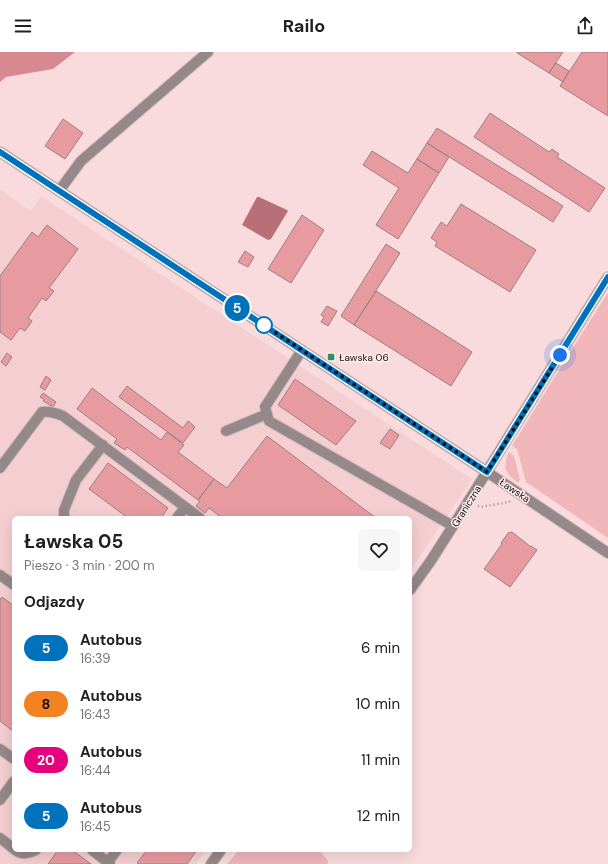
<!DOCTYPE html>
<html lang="pl">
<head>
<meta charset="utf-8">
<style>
	body { margin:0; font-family:"DM Sans",sans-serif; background:#f6f6f6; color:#202124; height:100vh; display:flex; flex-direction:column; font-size:15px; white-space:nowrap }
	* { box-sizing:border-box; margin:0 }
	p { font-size:13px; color:#757577 }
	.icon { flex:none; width:22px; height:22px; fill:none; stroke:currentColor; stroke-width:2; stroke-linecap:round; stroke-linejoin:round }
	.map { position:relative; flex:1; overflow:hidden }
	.details { position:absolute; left:12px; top:464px; width:400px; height:336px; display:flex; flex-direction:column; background:#fff; border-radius:6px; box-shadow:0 4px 16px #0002 }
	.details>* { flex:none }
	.badge { padding:0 8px; border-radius:13px; font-size:14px; line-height:26px }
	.you { position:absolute; width:20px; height:20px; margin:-10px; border:3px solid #fff; border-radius:50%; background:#1a73e8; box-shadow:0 0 0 6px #1a73e833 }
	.map>.badge { position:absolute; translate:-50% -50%; box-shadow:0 0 0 2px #fff }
	h2 { padding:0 12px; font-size:15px; line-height:36px }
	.round { display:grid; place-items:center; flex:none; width:42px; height:42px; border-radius:6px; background:#f6f6f6 }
	.head { display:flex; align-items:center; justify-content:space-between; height:68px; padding:0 12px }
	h1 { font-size:19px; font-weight:700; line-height:30px }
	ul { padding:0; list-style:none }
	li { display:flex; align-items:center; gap:12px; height:56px; padding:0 12px }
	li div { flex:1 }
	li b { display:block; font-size:15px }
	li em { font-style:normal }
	li .badge { min-width:44px; font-weight:700; text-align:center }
	header { display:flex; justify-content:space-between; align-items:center; height:52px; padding:0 12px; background:#fff; font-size:18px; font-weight:700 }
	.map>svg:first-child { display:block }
	.built { fill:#f4ced0 }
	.green { fill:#f0b6ba }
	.forest { fill:#d68990 }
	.water { fill:#b96f77 }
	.building { fill:#e89aa1; stroke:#9b8183 }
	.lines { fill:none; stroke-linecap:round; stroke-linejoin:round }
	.minor-casing { stroke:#d5babc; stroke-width:12 }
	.path { stroke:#a08a8c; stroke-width:2.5; stroke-dasharray:1 3; stroke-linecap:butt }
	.minor { stroke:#948889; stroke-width:10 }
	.line-casing { stroke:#fff; stroke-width:9 }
	.line { stroke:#0072bc; stroke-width:6 }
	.walk { stroke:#180f10; stroke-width:4; stroke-dasharray:0 7.2 }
	.stop-dot { fill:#fff; stroke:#0072bc; stroke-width:2 }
	.poi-dot { fill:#2e906a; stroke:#feeced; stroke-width:1.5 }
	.labels { text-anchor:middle; stroke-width:3; stroke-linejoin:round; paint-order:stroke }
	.poi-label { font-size:10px; fill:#180f10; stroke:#feeced; text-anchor:start }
	.street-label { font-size:10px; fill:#180f10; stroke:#feeced }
</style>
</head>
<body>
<header><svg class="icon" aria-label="menu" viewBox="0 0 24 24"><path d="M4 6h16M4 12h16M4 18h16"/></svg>Railo<svg class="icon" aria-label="share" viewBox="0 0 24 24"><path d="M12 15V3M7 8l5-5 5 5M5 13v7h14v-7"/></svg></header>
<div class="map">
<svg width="608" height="812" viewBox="0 0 608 812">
	<rect width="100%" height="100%" fill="#f9dbdd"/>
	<!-- built -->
	<path class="built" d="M0 137 31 159 41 144 472 427 410 519V466H14V798H206L196 812H0Z"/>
	<!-- green -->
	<path class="green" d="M608 241V486L526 430 517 397 512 394 574 294Z
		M509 400 514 404 520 428 518 431C505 421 502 416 509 400Z
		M239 798H319L328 809V812H227Z"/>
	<!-- forest -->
	<path class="forest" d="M0 0H75L53 17 6 25 0 30Z"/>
	<!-- water -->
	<path class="water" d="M257 145H259L287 158 288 159 271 187 268 188 242 173Z"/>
	<!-- building -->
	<path class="building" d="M517 0H563L549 21 517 1Z
		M582 0H608V64L560 34Z
		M556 11 569 19 563 30 549 21Z
		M490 61 549 100 552 97 559 102 557 105 605 136 589 160 474 85Z
		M63 67 83 81 65 107 45 94Z
		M437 76 563 154 553 170 427 91Z
		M427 91 449 105 439 121 417 107Z
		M372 99 408 121 417 107 439 121 398 187 376 173 399 136 363 113Z
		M461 152 536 198 510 240 435 194 437 190 431 186 441 170 447 174Z
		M302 163 324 178 291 231 268 217Z
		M47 173 78 197 49 236 54 239 46 249 42 246 28 266 32 269 25 279 20 276 11 288 0 280V224L32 180 38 185Z
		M386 192 400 201 354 273 341 264Z
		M245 199 254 205 248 215 238 210Z
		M376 239 472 300 451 334 354 273Z
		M327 254 337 259 328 274 321 270 324 265 321 263Z
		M7 301 12 305 6 314 1 310Z
		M46 324 51 328 45 338 40 335Z
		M295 327 356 369 336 393 278 353Z
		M127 334 183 376 188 369 195 375 183 391 119 345Z
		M92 336 161 388 167 380 184 393 178 400 214 427 198 448 127 395 125 398 114 391 117 387 77 357Z
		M43 341 56 350 53 355 43 349 44 347 40 345Z
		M390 377 399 383 390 397 380 391Z
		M267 384 376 466H222L209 456 205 461 196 454 200 449 198 448 214 427 227 436Z
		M108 411 168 456 161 466H128L89 437Z
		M512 480 531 495V494L537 498 510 535 484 517 502 492 501 491 508 481Z
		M2 545 14 554V680L0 669V547Z
		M58 798H72L91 812H48Z
		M147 798H197L187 812H139L137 811Z"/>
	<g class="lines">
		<!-- minor casing -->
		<g class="minor-casing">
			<path id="minor" d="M0 100 487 420 608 501
				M59 139 81 109 208 0
				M302 298 265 355 269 369 453 474
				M226 379 267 362
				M0 416 42 360C50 359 56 361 63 364L200 466
				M65 466 64 464V458L76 428 103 393
				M177 466 185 455
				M0 523 14 533
				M410 538 430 510 453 474 608 225
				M0 697 14 707
				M0 748 14 729
				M0 786 14 797
				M15 798C21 803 29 802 36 798
				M92 798 110 812
				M108 810 117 798
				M211 812 221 798"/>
		</g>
		<!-- path -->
		<path class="path" d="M478 454 480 455 509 450 510 449"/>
		<!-- minor -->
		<use href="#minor" class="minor"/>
	</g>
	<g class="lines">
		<!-- line casing -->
		<g class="line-casing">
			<path id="line" d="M0 100 487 420 608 225"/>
		</g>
		<!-- line -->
		<use href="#line" class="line"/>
		<!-- walk -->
		<path class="walk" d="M264 273 487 420 560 303"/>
	</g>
	<!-- markers -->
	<circle class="stop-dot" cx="264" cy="273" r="8"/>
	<rect class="poi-dot" x="327" y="301" width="8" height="8" rx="2"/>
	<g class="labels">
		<!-- poi labels -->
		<g class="poi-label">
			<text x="339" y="309">Ławska 06</text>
		</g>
		<!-- street labels -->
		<g class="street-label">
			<text transform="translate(515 438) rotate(34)" y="4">Ławska</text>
			<text transform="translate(466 454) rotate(-58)" y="4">Graniczna</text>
		</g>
	</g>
</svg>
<div class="you" style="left:560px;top:303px"></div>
<b class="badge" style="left:237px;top:256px;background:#0072bc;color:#fff">5</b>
<section class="details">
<div class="head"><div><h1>Ławska 05</h1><p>Pieszo · 3 min · 200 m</p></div><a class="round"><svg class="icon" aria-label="heart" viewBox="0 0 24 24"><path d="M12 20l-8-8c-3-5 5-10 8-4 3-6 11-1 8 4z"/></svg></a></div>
<h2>Odjazdy</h2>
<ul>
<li><span class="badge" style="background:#0072bc;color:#fff">5</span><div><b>Autobus</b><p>16:39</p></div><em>6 min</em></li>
<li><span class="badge" style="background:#f58220;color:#111">8</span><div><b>Autobus</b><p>16:43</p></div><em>10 min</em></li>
<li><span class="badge" style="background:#e6007e;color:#fff">20</span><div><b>Autobus</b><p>16:44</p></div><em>11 min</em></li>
<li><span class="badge" style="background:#0072bc;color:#fff">5</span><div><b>Autobus</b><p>16:45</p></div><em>12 min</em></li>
</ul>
</section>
</div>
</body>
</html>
